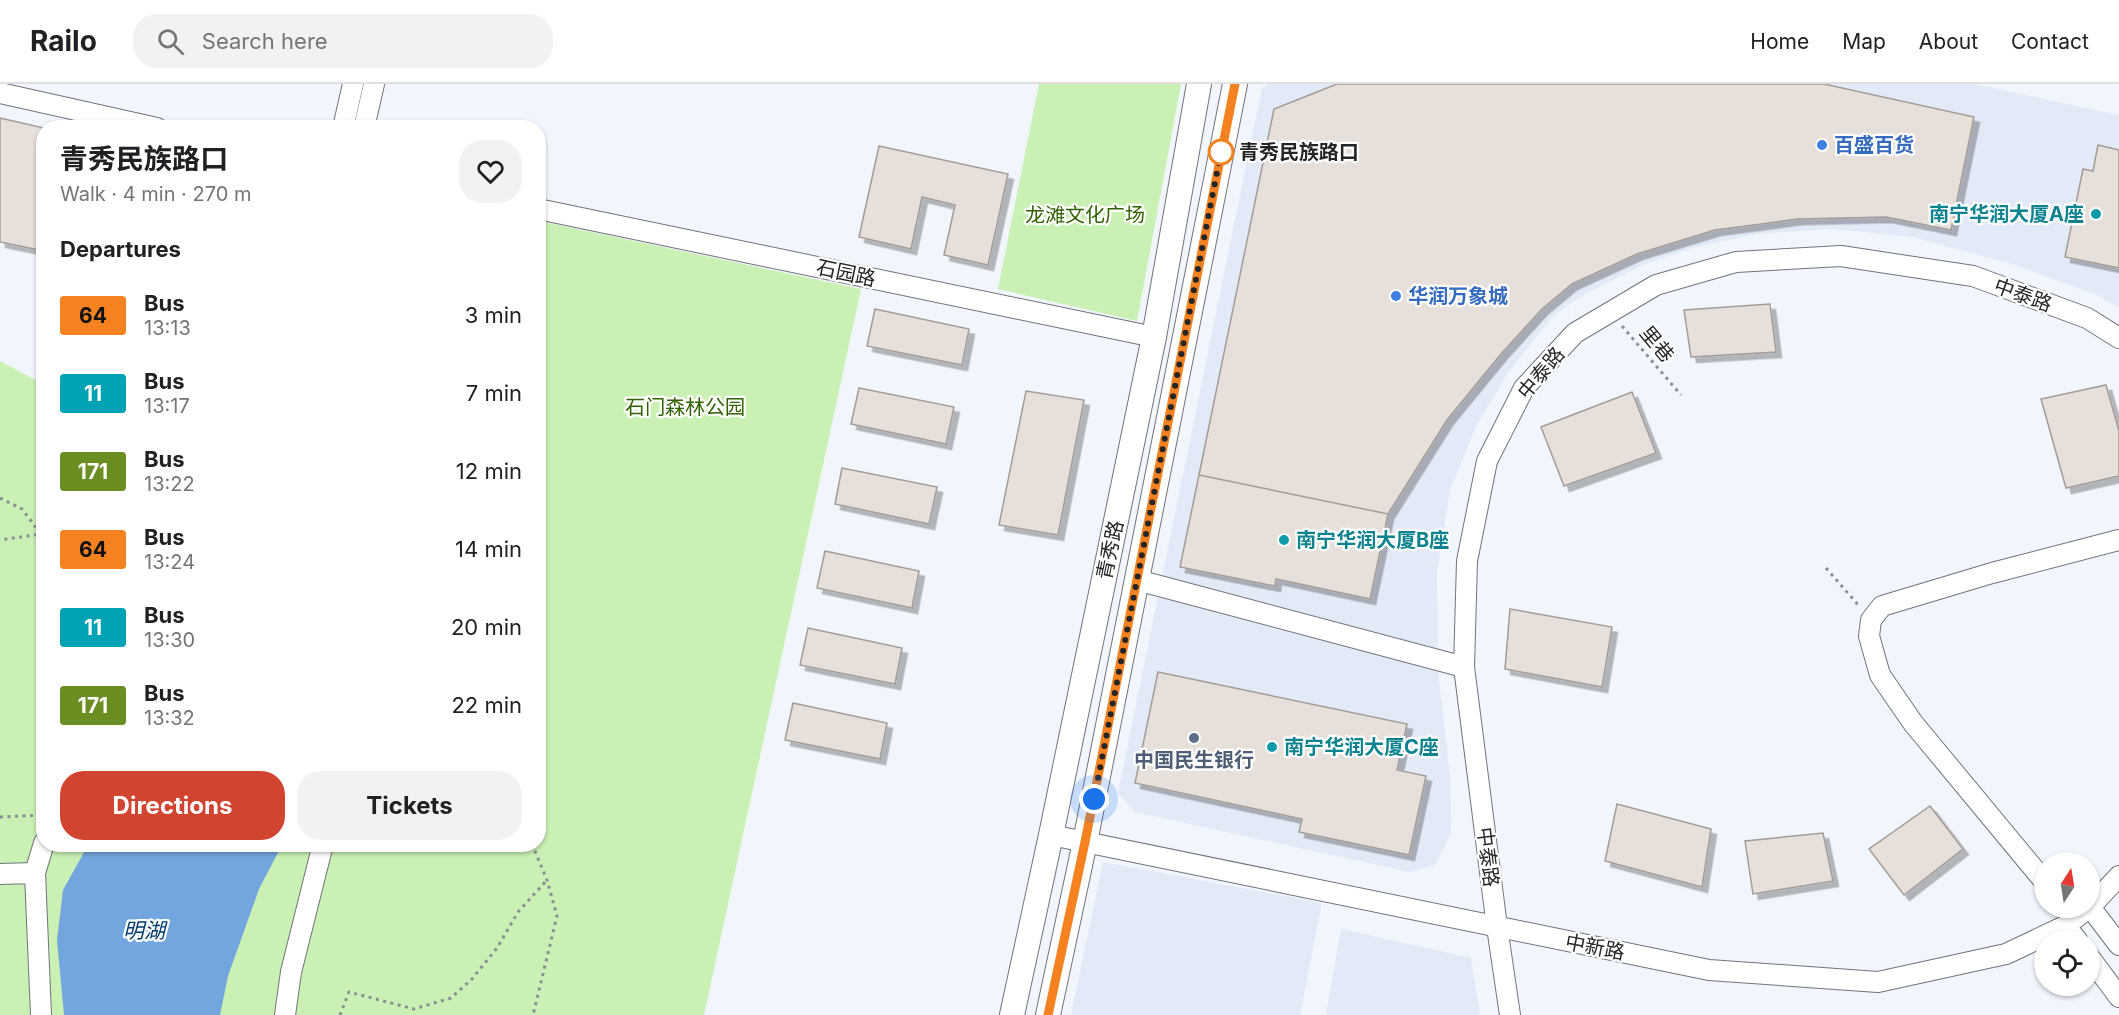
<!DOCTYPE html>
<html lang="en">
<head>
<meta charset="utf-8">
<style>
	body { margin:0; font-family:Inter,"Noto Sans SC",sans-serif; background:#f2f2f2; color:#202124; height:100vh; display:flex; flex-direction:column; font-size:22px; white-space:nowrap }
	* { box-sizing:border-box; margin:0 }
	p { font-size:20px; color:#757577 }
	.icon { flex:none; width:33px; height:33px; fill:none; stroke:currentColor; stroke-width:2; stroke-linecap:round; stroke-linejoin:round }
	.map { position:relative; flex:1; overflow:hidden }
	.drawer { position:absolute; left:36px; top:36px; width:510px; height:732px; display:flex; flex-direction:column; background:#fff; border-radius:24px; box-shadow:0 2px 4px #0004 }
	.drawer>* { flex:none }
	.badge { padding:0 12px; border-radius:4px; font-size:21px; line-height:39px }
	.needle { width:39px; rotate:12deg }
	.fabs { position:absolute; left:2034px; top:768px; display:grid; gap:12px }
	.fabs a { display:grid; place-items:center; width:66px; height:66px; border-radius:50%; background:#fff; box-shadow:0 2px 4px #0004; font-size:30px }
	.you { position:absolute; width:30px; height:30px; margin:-15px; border:4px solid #fff; border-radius:50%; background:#1a73e8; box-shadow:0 0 0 9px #1a73e833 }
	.map>.badge { position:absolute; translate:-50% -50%; box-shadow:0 0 0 3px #fff }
	h2 { padding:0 24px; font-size:22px; line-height:54px }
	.round { display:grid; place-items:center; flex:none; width:63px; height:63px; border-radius:24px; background:#f2f2f2 }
	.head { display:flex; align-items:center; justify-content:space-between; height:102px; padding:0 24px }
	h1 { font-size:28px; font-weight:700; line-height:45px }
	.cta { display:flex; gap:12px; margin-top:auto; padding:12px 24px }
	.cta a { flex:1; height:69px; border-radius:24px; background:#d14430; color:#fff; font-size:24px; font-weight:700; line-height:69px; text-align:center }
	.cta a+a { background:#f2f2f2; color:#202124 }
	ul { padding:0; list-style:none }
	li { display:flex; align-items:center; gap:18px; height:78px; padding:0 24px }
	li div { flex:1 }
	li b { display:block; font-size:22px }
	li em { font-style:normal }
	li .badge { min-width:66px; font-weight:700; text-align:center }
	header { display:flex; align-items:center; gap:36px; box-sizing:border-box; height:84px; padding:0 30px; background:#fff; border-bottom:2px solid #e0e0e0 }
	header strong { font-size:28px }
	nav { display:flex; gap:33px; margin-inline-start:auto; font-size:21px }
	.search { width:420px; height:54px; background:#f2f2f2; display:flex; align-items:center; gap:15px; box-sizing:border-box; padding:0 21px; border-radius:24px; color:#757577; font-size:22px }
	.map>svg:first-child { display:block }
	.built { fill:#e2e9f7 }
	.green { fill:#caf0b4 }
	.water { fill:#73a6de }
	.building { fill:#e6dfda; stroke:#a39c98; stroke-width:1.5; filter:url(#shadow) }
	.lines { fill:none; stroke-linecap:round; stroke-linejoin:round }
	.minor-casing { stroke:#70747a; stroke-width:22 }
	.major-casing { stroke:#70747a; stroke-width:26 }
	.path { stroke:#8b8e93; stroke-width:3; stroke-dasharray:3 4.5; stroke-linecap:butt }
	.minor { stroke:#fff; stroke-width:20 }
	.major { stroke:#fff; stroke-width:24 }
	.line-casing { stroke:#fff; stroke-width:14 }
	.line { stroke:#f58220; stroke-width:9 }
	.walk { stroke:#232527; stroke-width:6; stroke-dasharray:0 10.8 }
	.shop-dot { fill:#3f7fe0; stroke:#fff; stroke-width:2 }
	.stop-dot { fill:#fff; stroke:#f58220; stroke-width:3 }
	.culture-dot { fill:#0f9aa8; stroke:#fff; stroke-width:2 }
	.service-dot { fill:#5c6f8a; stroke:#fff; stroke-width:2 }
	.labels { text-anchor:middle; stroke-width:4.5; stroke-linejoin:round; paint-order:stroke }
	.shop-label { font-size:20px; font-weight:bold; fill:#366cbe; stroke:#fff; text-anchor:start }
	.stop-label { font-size:20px; font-weight:bold; fill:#232527; stroke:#fff; text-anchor:start }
	.culture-label { font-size:20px; font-weight:bold; fill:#0d838f; stroke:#fff; text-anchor:start }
	.park-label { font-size:20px; fill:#326100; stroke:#fff }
	.street-label { font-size:20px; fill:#232527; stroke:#fff }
	.service-label { font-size:20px; font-weight:bold; fill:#4e5e75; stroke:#fff }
	.water-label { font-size:21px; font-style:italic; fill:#003b6d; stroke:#fff }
</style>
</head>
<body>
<header>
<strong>Railo</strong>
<div class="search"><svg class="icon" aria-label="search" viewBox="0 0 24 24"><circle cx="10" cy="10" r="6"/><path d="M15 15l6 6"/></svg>Search here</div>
<nav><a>Home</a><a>Map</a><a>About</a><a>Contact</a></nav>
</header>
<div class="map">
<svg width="2119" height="931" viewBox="0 0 2119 931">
	<defs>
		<filter id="shadow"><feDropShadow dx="5.5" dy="5.5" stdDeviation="0" flood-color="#0004"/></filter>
	</defs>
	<rect width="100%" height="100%" fill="#f1f5fc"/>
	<!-- built -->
	<path class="built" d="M1268 0H1974L2119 31V224L2097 211 2009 179 1912 153 1834 145 1756 150 1693 164 1640 182 1580 213 1552 233 1508 289 1477 340 1450 406 1437 488 1438 587 1450 691 1451 750 1435 781 1410 788 1135 728 1118 709 1262 4Z
		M1103 778 1322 819 1300 931H1071Z
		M1341 845 1471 874 1480 931H1326Z"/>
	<!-- green -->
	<path class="green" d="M1039 0H1181L1137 237 998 205Z
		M539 137 861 205 704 931H0V277L43 300 44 760H538Z"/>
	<!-- water -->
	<path class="water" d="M88 761H282L259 805 228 892 220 931H64L57 856 63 806Z"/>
	<!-- building -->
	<path class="building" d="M1337 0H1824L1974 33 1951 146 1886 133 1798 135 1715 146 1637 170 1572 200 1542 225 1501 270 1447 336 1388 430 1199 391 1274 25Z
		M0 34 44 44V167L0 158Z
		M2098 61 2119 66V184L2065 173 2083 85 2093 87Z
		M879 62 1008 90 988 181 944 171 955 121 922 113 911 165 859 153Z
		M1770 220 1776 268 1691 273 1684 226Z
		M875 225 969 245 962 281 867 262Z
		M2106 301 2119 347V392L2066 404 2041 315Z
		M859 304 954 323 946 360 851 340Z
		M1026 307 1084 316 1058 451 999 441Z
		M1632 308 1656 369 1564 402 1541 343Z
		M842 384 937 403 929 440 835 420Z
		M1199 391 1388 430 1370 515 1276 495 1275 502 1180 483Z
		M825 467 919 487 912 524 817 504Z
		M1510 525 1612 543 1602 603 1505 585Z
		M808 544 902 564 895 600 800 581Z
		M1158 588 1407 640 1397 686 1426 692 1409 771 1299 748 1302 735 1135 699Z
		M793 619 887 639 880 675 785 656Z
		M1617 720 1711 745 1702 803 1605 777Z
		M1930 722 1963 765 1904 811 1869 765Z
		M1823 749 1833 797 1753 810 1745 757Z"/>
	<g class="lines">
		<!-- minor casing -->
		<g class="minor-casing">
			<path id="minor" d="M0 9 157 44
				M343 44 353 0
				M364 44 374 0
				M538 125 1154 253
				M1137 496 1464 583
				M1051 751 1709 886 1878 898 2006 870 2065 842 2090 823 2119 792
				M0 790 35 789
				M2044 797 1913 639 1880 591 1869 552 1871 536 1882 522 1992 489 2119 456
				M2090 823 2119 861
				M2065 842 2077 856
				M2090 874 2119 913
				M41 931 35 789 44 759
				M285 931 291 888 323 760
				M1510 931 1497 843 1464 583 1467 477 1487 377 1524 304 1575 249 1656 201 1736 178 1841 172 1973 192 2087 234 2119 254"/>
		</g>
		<!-- major casing -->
		<g class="major-casing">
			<path id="major" d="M1012 931 1051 751 1154 253 1199 0
				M1048 931 1085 758 1235 0"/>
		</g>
		<!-- path -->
		<path class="path" d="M1622 242 1681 311
			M0 414 22 425 41 450 0 456
			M1826 484 1860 523
			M0 733 44 731
			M532 760 547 796 557 832 533 931
			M340 931 349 908 414 925 451 914 472 895 497 864 518 828 547 796"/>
		<!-- minor -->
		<use href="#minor" class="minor"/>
		<!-- major -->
		<use href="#major" class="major"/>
	</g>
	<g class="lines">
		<!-- line casing -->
		<g class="line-casing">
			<path id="line" d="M1048 931 1085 758 1235 0"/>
		</g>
		<!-- line -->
		<use href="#line" class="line"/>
		<!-- walk -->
		<path class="walk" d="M1094 715 1221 68"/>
	</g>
	<!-- markers -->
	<g class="shop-dot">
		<circle cx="1822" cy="61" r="6"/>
		<circle cx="1396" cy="212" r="6"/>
	</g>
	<circle class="stop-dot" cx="1221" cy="68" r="12"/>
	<g class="culture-dot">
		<circle cx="2096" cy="130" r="6"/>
		<circle cx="1284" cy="456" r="6"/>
		<circle cx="1272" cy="663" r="6"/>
	</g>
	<circle class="service-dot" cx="1194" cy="654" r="6"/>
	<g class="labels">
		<!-- shop labels -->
		<g class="shop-label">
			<text x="1834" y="68">百盛百货</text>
			<text x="1408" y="219">华润万象城</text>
		</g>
		<!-- stop labels -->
		<g class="stop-label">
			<text x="1239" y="75">青秀民族路口</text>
		</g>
		<!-- culture labels -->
		<g class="culture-label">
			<text x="2084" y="137" text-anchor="end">南宁华润大厦A座</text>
			<text x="1296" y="463">南宁华润大厦B座</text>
			<text x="1284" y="670">南宁华润大厦C座</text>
		</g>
		<!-- park labels -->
		<g class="park-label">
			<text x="1085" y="138">龙滩文化广场</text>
			<text x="685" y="330">石门森林公园</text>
		</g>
		<!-- street labels -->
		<g class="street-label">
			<text transform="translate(846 189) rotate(12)" y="7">石园路</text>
			<text transform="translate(2023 211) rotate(20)" y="7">中泰路</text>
			<text transform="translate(1657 260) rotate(50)" y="7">里巷</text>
			<text transform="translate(1541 289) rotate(-50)" y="7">中泰路</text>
			<text transform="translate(1110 466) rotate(-78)" y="7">青秀路</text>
			<text transform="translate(1488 773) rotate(83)" y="7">中泰路</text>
			<text transform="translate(1595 863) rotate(11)" y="7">中新路</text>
		</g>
		<!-- service labels -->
		<g class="service-label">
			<text x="1194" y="683">中国民生银行</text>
		</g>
		<!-- water labels -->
		<g class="water-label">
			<text x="144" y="854">明湖</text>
		</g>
	</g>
</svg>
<div class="fabs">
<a><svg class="needle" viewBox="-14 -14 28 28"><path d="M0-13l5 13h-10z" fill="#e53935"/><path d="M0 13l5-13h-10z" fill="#757577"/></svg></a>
<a><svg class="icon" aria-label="locate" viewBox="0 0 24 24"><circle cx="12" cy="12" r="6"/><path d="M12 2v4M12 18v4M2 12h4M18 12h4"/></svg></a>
</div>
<div class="you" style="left:1094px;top:715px"></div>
<section class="drawer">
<div class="head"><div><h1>青秀民族路口</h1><p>Walk · 4 min · 270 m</p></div><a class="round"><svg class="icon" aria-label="heart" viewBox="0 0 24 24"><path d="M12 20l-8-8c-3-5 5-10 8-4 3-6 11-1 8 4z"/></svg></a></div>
<h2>Departures</h2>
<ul>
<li><span class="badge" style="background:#f58220;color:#111">64</span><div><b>Bus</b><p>13:13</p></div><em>3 min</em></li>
<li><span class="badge" style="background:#00a3b4;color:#fff">11</span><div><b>Bus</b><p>13:17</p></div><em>7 min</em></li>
<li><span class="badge" style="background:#6b8e23;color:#fff">171</span><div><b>Bus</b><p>13:22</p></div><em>12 min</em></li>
<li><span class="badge" style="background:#f58220;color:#111">64</span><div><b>Bus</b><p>13:24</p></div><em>14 min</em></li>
<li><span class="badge" style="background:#00a3b4;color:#fff">11</span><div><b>Bus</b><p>13:30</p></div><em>20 min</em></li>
<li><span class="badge" style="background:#6b8e23;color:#fff">171</span><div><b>Bus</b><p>13:32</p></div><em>22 min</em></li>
</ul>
<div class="cta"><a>Directions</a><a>Tickets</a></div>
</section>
</div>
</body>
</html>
